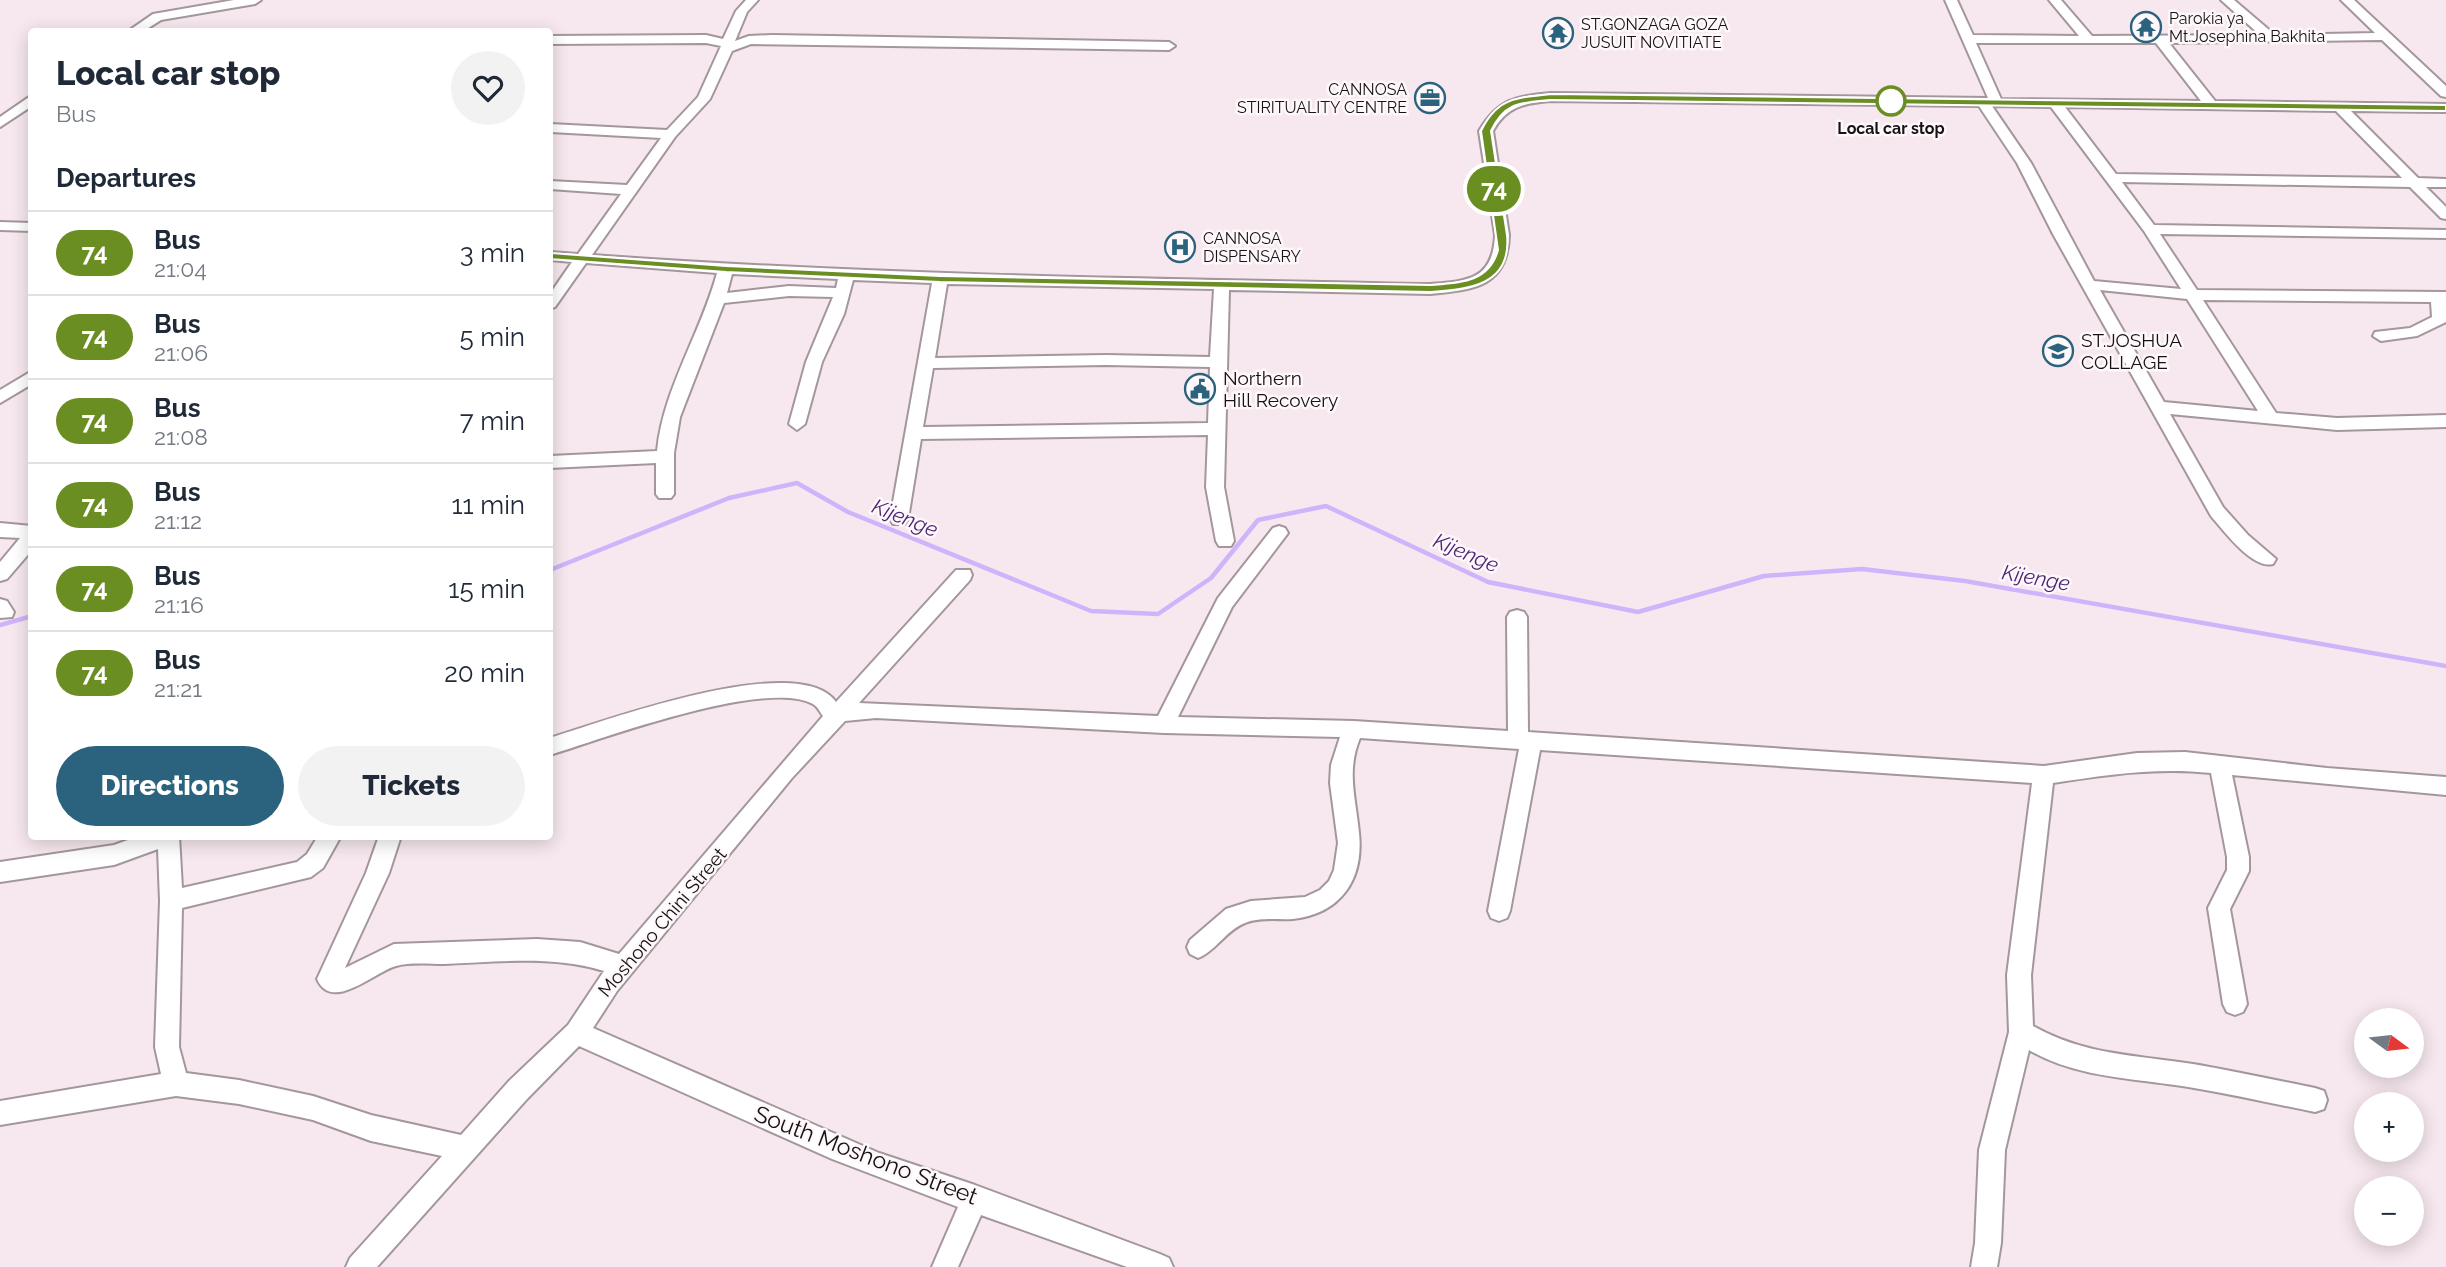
<!DOCTYPE html>
<html lang="en">
<head>
<meta charset="utf-8">
<style>
	body { margin:0; font-family:Raleway,sans-serif; background:#f2f2f3; color:#1f2937; height:100vh; display:flex; flex-direction:column; font-size:26px; white-space:nowrap }
	* { box-sizing:border-box; margin:0 }
	p { font-size:23px; color:#747a83 }
	.icon { flex:none; width:38px; height:38px; fill:none; stroke:currentColor; stroke-width:2; stroke-linecap:round; stroke-linejoin:round }
	.map { position:relative; flex:1; overflow:hidden }
	.side { position:absolute; left:28px; top:28px; width:525px; height:812px; display:flex; flex-direction:column; background:#fff; border-radius:7px; box-shadow:0 4px 18px #0003 }
	.side>* { flex:none }
	.badge { padding:0 14px; border-radius:23px; font-size:24px; line-height:46px }
	.needle { width:46px; rotate:105deg }
	.buttons { position:absolute; left:2354px; top:1008px; display:grid; gap:14px }
	.buttons a { display:grid; place-items:center; width:70px; height:70px; border-radius:50%; background:#fff; box-shadow:0 4px 18px #0003; font-size:35px }
	.map>.badge { position:absolute; translate:-50% -50%; box-shadow:0 0 0 4px #fff }
	h2 { padding:0 28px; font-size:26px; line-height:63px }
	.round { display:grid; place-items:center; flex:none; width:74px; height:74px; border-radius:37px; background:#f2f2f3 }
	.headline { display:flex; align-items:center; justify-content:space-between; height:119px; padding:0 28px }
	h1 { font-size:33px; font-weight:800; line-height:52px }
	.button { display:flex; gap:14px; margin-top:auto; padding:14px 28px }
	.button a { flex:1; height:80px; border-radius:42px; background:#2b627d; color:#fff; font-size:28px; font-weight:800; line-height:80px; text-align:center }
	.button a+a { background:#f2f2f3; color:#1f2937 }
	ul { padding:0; list-style:none }
	li { display:flex; align-items:center; gap:21px; height:84px; padding:0 28px; border-top:2px solid #e0e1e3 }
	li div { flex:1 }
	li b { display:block; font-size:26px }
	li em { font-style:normal }
	li .badge { min-width:77px; font-weight:700; text-align:center }
	.map>svg:first-child { display:block }
	.lines { fill:none; stroke-linecap:round; stroke-linejoin:round }
	.stream { stroke:#cfb4fb; stroke-width:4.5 }
	.minor-casing { stroke:#a4969d; stroke-width:4 }
	.minor { fill:#fff; fill-rule:evenodd }
	.line { fill:#6b8e23; stroke:#fff; stroke-width:2 }
	.stop-dot { fill:#fff; stroke:#6b8e23; stroke-width:3.5 }
	.labels { text-anchor:middle; stroke-width:5; stroke-linejoin:round; paint-order:stroke }
	.far-poi-label { font-size:16px; fill:#171214; stroke:#fef8fb; text-anchor:start }
	.far-stop-label { font-size:16px; font-weight:bold; fill:#171214; stroke:#fef8fb }
	.poi-label { font-size:19px; fill:#171214; stroke:#fef8fb; text-anchor:start }
	.street-label { font-size:19px; fill:#171214; stroke:#fef8fb }
	.water-label { font-size:21px; font-style:italic; fill:#4d2778; stroke:#fef8fb }
	.near-street-label { font-size:23px; fill:#171214; stroke:#fef8fb }
</style>
</head>
<body>
<div class="map">
<svg width="2446" height="1267" viewBox="0 0 2446 1267">
	<rect width="100%" height="100%" fill="#f7e8ef"/>
	<g class="lines">
		<!-- stream -->
		<path class="stream" d="M550 570 729 498 797 483 848 512 1091 611 1158 614 1211 578 1258 520 1326 506 1488 582 1638 612 1764 576 1862 569 1965 581 2446 666
			M0 625 32 616"/>
		<!-- minor casing -->
		<g class="minor-casing">
			<path id="minor" d="M234 0H261L255 4 161 20 142 32H127L153 14Z
				M746 0H758L747 12 735 41 749 36 772 35 1169 42 1175 46 1169 50 751 44 732 51 710 99 675 137 592 255C871 275 1150 279 1430 284 1468 281 1493 280 1495 235L1479 131C1498 99 1516 96 1551 93L1988 98 1945 0H1957L1973 35 2079 36 2049 0H2061L2092 36 2260 35 2221 0H2234L2275 35 2375 33 2341 0H2354L2446 86V97L2441 96 2382 40 2169 43 2215 101 2446 104V112L2351 111 2418 178 2446 179V187H2426L2446 207V219L2441 218 2410 187 2122 182 2154 225 2446 230V238L2160 234 2197 290 2446 292V322L2417 336 2381 341 2373 336 2375 332 2410 328 2432 317 2431 302 2203 300 2276 413 2337 418 2446 415V427L2337 430 2170 414 2223 507 2248 535 2276 559 2273 564C2253 570 2223 530 2211 516L2053 234 2017 163 1979 106 1551 101C1524 103 1506 107 1493 131L1509 235C1508 287 1473 290 1430 294L1229 290 1224 487 1234 541 1231 546H1219L1216 541 1206 487 1208 435 921 439 908 519 905 524H893L890 519 932 283 853 280 844 314 822 362 805 424 797 430 789 424 806 362 833 297 789 296 724 303 680 417 674 453V494L671 498H659L656 494V463L550 468V456L657 451C663 389 701 333 717 273L586 263 555 307 550 309V294L572 262 550 260V252L578 254 621 194 550 189V181L627 185 661 138 550 132V124L667 130 698 97 721 46 706 43 550 44V36L706 35 723 39 736 11ZM1976 43H2156L2201 101 2001 99ZM1992 106 2051 107 2144 231 2181 289 2094 281 2031 163ZM2065 107 2336 111 2402 178 2116 174ZM732 274 838 279 836 288 789 286 727 293ZM947 284 1214 289 1210 357 1106 355 935 358ZM2100 290 2187 299 2258 411 2164 402ZM1106 365 1210 367 1208 423 923 427 933 368Z
				M32 95V106L0 127V117Z
				M0 222 32 223V231L0 230Z
				M32 371V384L0 403V390Z
				M0 523 32 526V550L7 579 0 581V562L20 538 0 537Z
				M1279 526 1285 528 1288 533 1232 607 1178 717 1354 721 1508 731 1507 617 1510 612 1517 610 1524 612 1527 617 1528 732 2044 766 2137 753 2185 752 2327 768 2446 777V795L2232 775 2249 857V871L2230 909 2247 1004 2243 1012 2235 1015 2227 1012 2223 1004 2208 908 2227 870V857L2211 773C2157 767 2106 775 2053 783L2031 975 2033 1026C2084 1055 2136 1055 2193 1064 2234 1071 2275 1080 2315 1088L2324 1091 2327 1100 2324 1109 2315 1112C2275 1104 2235 1095 2194 1088 2138 1078 2079 1079 2029 1050L2005 1150 2001 1243 1997 1267H1971L1975 1243 1979 1150 2009 1032 2007 975 2032 783 1540 750 1510 911 1507 918 1499 921 1491 918 1488 911 1519 749 1360 738C1346 771 1356 799 1359 833 1364 879 1341 914 1293 919 1277 920 1260 917 1245 923 1226 930 1216 951 1198 958L1190 954 1187 947 1190 940 1226 909 1251 901 1305 897 1320 890 1329 881 1334 870 1338 843 1330 783 1331 765 1340 737 1164 733 876 718 845 721 792 778 617 991 593 1028 879 1153 975 1185 1160 1254 1169 1258 1173 1267H1127L981 1215 958 1267H932L958 1207 832 1159 579 1046 527 1099 377 1267H346L350 1258 442 1156 371 1141 313 1120 239 1104 176 1096 0 1125V1101L161 1074 155 1047 160 901 158 849 114 865 0 882V862L114 845 139 836H179L182 888 297 862 307 854 318 836H341L323 868 311 877 182 908 179 1047 186 1073 239 1080 313 1096 371 1115 461 1135 509 1081 568 1025 604 971C553 955 498 962 444 964 429 964 410 962 396 966 374 972 332 1013 317 979L366 873 379 836H401L389 873 345 968 394 944 537 939 580 942 619 954 823 716C820 712 817 706 813 704 766 678 602 739 550 755V738C602 722 799 649 836 702L956 570H970L972 575 970 580 859 703 1158 716 1218 598 1273 528Z
				M0 599 7 601 14 612 12 617 0 618Z"/>
		</g>
		<!-- minor -->
		<use href="#minor" class="minor"/>
	</g>
	<!-- line -->
	<path class="line" d="M1551 94 2446 105V111L1551 100C1522 103 1505 101 1491 131L1507 235C1512 286 1468 289 1430 292L940 282 726 272 550 259 544 256 550 253 726 266 940 276 1430 285C1459 283 1489 283 1498 250L1481 131C1497 97 1517 98 1551 94Z"/>
	<!-- icons -->
	<defs>
		<g id="temple-ring" transform="scale(1.575)"><circle r="9.5" fill="#fef8fb" stroke="#2b627d" stroke-width="1.5"/><path d="M0-6L5-2H3V0L6.5 2.5H4V6H1.5V3h-3V6H-4V2.5H-6.5L-3 0V-2H-5Z" fill="#2b627d"/></g>
		<g id="office-ring" transform="scale(1.575)"><circle r="9.5" fill="#fef8fb" stroke="#2b627d" stroke-width="1.5"/><path d="M-6-3h4V-5.5h4V-3h4V5H-6ZM-1-4.5V-3h2v-1.5ZM-6 0V1H6V0Z" fill="#2b627d"/></g>
		<g id="hospital-ring" transform="scale(1.575)"><circle r="9.5" fill="#fef8fb" stroke="#2b627d" stroke-width="1.5"/><path d="M-5-5h3v3.5h4V-5h3V5h-3V1.5h-4V5h-3Z" fill="#2b627d"/></g>
		<g id="university-ring" transform="scale(1.575)"><circle r="9.5" fill="#fef8fb" stroke="#2b627d" stroke-width="1.5"/><path d="M0-5L7-2L0 1L-7-2ZM-4 1L0 2.5L4 1V4Q0 6-4 4Z" fill="#2b627d"/></g>
		<g id="civic-ring" transform="scale(1.575)"><circle r="9.5" fill="#fef8fb" stroke="#2b627d" stroke-width="1.5"/><path d="M-.6-6.5H3V-4.5H.6V-3L4-1V1h2V6H-6V1h2V-1L-.6-3ZM-1.2 2.5V6h2.4V2.5Z" fill="#2b627d"/></g>
	</defs>
	<g fill-rule="evenodd">
		<use href="#temple-ring" x="2146" y="27"/>
		<use href="#temple-ring" x="1558" y="33"/>
		<use href="#office-ring" x="1430" y="98"/>
		<use href="#hospital-ring" x="1180" y="247"/>
		<use href="#university-ring" x="2058" y="351"/>
		<use href="#civic-ring" x="1200" y="389"/>
	</g>
	<!-- markers -->
	<circle class="stop-dot" cx="1891" cy="101" r="14"/>
	<g class="labels">
		<!-- far-poi labels -->
		<g class="far-poi-label">
			<text x="2169" y="24">Parokia ya<tspan x="2169" dy="18">Mt.Josephina Bakhita</tspan></text>
			<text x="1581" y="30">ST.GONZAGA GOZA<tspan x="1581" dy="18">JUSUIT NOVITIATE</tspan></text>
			<text x="1407" y="95" text-anchor="end">CANNOSA<tspan x="1407" dy="18">STIRITUALITY CENTRE</tspan></text>
			<text x="1203" y="244">CANNOSA<tspan x="1203" dy="18">DISPENSARY</tspan></text>
		</g>
		<!-- far-stop labels -->
		<g class="far-stop-label">
			<text x="1891" y="134">Local car stop</text>
		</g>
		<!-- poi labels -->
		<g class="poi-label">
			<text x="2081" y="347">ST.JOSHUA<tspan x="2081" dy="22">COLLAGE</tspan></text>
			<text x="1223" y="385">Northern<tspan x="1223" dy="22">Hill Recovery</tspan></text>
		</g>
		<!-- street labels -->
		<g class="street-label">
			<text transform="translate(662 922) rotate(-50)" y="7">Moshono Chini Street</text>
		</g>
		<!-- water labels -->
		<g class="water-label">
			<text transform="translate(905 518) rotate(22)" y="7">Kijenge</text>
			<text transform="translate(1466 553) rotate(23)" y="7">Kijenge</text>
			<text transform="translate(2036 578) rotate(10)" y="7">Kijenge</text>
		</g>
		<!-- near-street labels -->
		<g class="near-street-label">
			<text transform="translate(866 1155) rotate(21)" y="8">South Moshono Street</text>
		</g>
	</g>
</svg>
<div class="buttons">
<a><svg class="needle" viewBox="-14 -14 28 28"><path d="M0-13l5 13h-10z" fill="#e53935"/><path d="M0 13l5-13h-10z" fill="#747a83"/></svg></a>
<a>+</a>
<a>−</a>
</div>
<b class="badge" style="left:1494px;top:189px;background:#6b8e23;color:#fff">74</b>
<section class="side">
<div class="headline"><div><h1>Local car stop</h1><p>Bus</p></div><a class="round"><svg class="icon" aria-label="heart" viewBox="0 0 24 24"><path d="M12 20l-8-8c-3-5 5-10 8-4 3-6 11-1 8 4z"/></svg></a></div>
<h2>Departures</h2>
<ul>
<li><span class="badge" style="background:#6b8e23;color:#fff">74</span><div><b>Bus</b><p>21:04</p></div><em>3 min</em></li>
<li><span class="badge" style="background:#6b8e23;color:#fff">74</span><div><b>Bus</b><p>21:06</p></div><em>5 min</em></li>
<li><span class="badge" style="background:#6b8e23;color:#fff">74</span><div><b>Bus</b><p>21:08</p></div><em>7 min</em></li>
<li><span class="badge" style="background:#6b8e23;color:#fff">74</span><div><b>Bus</b><p>21:12</p></div><em>11 min</em></li>
<li><span class="badge" style="background:#6b8e23;color:#fff">74</span><div><b>Bus</b><p>21:16</p></div><em>15 min</em></li>
<li><span class="badge" style="background:#6b8e23;color:#fff">74</span><div><b>Bus</b><p>21:21</p></div><em>20 min</em></li>
</ul>
<div class="button"><a>Directions</a><a>Tickets</a></div>
</section>
</div>
</body>
</html>
